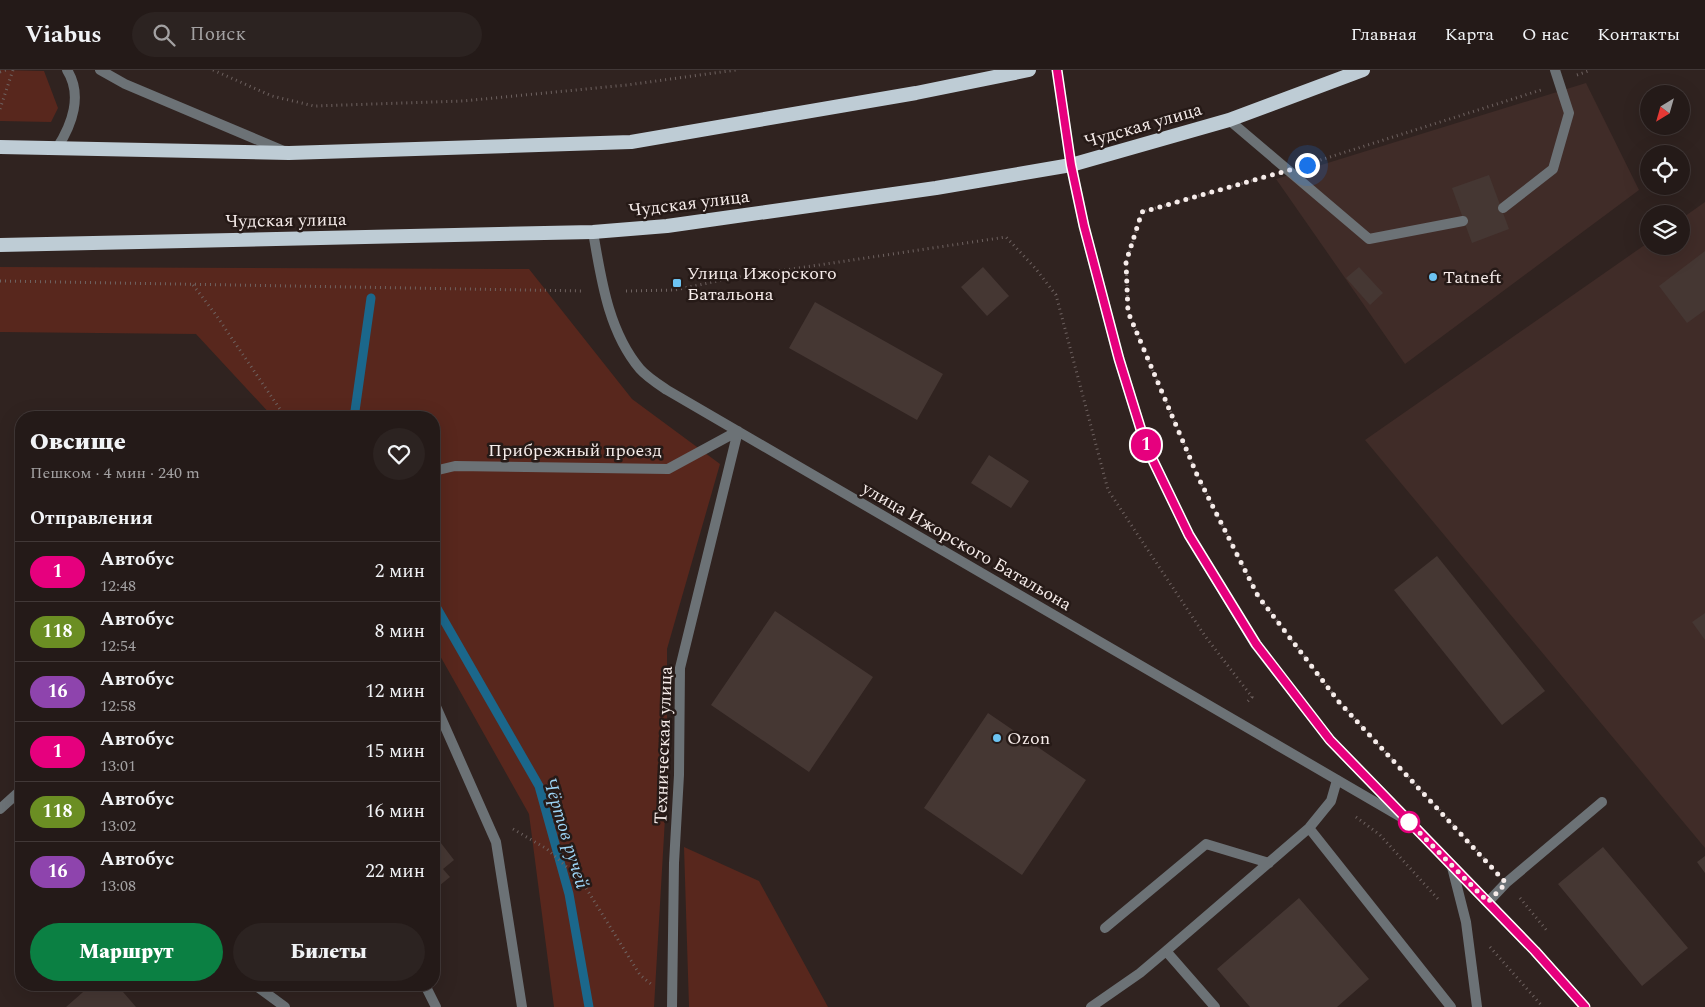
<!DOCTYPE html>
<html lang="ru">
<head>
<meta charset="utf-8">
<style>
	body { margin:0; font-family:Spectral,serif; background:#2c2321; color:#f1f3f6; height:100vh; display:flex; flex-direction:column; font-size:19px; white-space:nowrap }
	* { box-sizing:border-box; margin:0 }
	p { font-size:16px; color:#a3a1a2 }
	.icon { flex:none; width:28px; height:28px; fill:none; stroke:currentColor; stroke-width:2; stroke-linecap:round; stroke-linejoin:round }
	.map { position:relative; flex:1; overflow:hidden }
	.sheet { position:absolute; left:15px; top:341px; width:425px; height:580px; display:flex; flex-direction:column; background:#241a18; border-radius:20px; box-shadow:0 5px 20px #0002,0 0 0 1px #413837 }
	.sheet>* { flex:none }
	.badge { padding:0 10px; border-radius:16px; font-size:18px; line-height:32px }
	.needle { width:32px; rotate:217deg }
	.tools { position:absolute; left:1640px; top:15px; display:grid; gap:10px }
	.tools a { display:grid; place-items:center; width:50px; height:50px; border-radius:50%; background:#241a18; box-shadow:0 5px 20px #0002,0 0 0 1px #413837; font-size:25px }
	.you { position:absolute; width:25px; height:25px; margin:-12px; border:4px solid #fff; border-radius:50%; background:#1a73e8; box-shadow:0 0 0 8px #1a73e833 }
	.map>.badge { position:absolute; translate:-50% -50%; box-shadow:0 0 0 2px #fff }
	h2 { padding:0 15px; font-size:19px; line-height:45px }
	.round { display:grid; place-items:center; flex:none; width:52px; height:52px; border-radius:26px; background:#2c2321 }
	.summary { display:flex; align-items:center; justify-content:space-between; height:85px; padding:0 15px }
	h1 { font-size:24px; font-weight:800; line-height:38px }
	.action { display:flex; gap:10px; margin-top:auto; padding:10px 15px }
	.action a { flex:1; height:58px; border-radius:30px; background:#0b8043; color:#fff; font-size:20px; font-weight:800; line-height:58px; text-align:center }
	.action a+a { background:#2c2321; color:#f1f3f6 }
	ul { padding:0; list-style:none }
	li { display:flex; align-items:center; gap:15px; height:60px; padding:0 15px; border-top:1px solid #413837 }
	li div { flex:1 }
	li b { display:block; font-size:19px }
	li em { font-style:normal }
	li .badge { min-width:55px; font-weight:700; text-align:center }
	header { display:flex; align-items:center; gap:30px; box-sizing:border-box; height:70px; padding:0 25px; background:#241a18; border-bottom:1px solid #413837 }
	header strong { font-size:24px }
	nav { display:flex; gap:28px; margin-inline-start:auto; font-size:18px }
	.search { width:350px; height:45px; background:#2c2321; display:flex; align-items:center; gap:12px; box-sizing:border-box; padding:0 18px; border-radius:28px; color:#a3a1a2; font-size:19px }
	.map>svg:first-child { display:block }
	.built { fill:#402c28 }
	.green { fill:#58271d }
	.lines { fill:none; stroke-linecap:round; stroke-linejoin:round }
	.stream { stroke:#1b678b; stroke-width:9 }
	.building { fill:#453733 }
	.path { stroke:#6e6260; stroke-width:3; stroke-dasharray:1 4; stroke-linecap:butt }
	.service { stroke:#6c7276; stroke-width:10 }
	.minor { stroke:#6c7276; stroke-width:10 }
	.tertiary { stroke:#6c7276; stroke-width:10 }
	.trunk { stroke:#beccd5; stroke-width:14 }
	.line-casing { stroke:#fff; stroke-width:11 }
	.line { stroke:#e6007e; stroke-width:8 }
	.walk { stroke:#f6ecea; stroke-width:5; stroke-dasharray:0 9 }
	.poi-dot { fill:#6cc3f2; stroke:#261a17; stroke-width:2 }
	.stop-dot { fill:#fff; stroke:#e6007e; stroke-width:2.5 }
	.labels { text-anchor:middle; stroke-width:5; stroke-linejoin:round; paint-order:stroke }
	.street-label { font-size:18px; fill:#f6ecea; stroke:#261a17 }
	.poi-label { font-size:18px; fill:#f6ecea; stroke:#261a17; text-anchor:start }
	.water-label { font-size:19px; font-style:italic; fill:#9dd4f5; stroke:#261a17 }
</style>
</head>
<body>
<header>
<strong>Viabus</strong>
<div class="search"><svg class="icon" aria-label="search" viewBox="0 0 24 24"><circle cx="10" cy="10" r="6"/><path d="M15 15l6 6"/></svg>Поиск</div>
<nav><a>Главная</a><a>Карта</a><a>О нас</a><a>Контакты</a></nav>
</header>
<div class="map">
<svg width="1705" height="937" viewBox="0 0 1705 937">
	<rect width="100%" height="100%" fill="#302320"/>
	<!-- built -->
	<path class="built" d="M1586 13 1639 120 1405 294 1276 109Z
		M1705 132V778L1365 370 1649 172V176H1681V149Z"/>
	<!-- green -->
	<path class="green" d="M0 0 44 1 58 38 51 52 0 51Z
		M0 197 529 199 632 329 720 394 667 579V714L654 937H554L529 744 434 575V348L273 347 196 264 0 262Z
		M684 777 759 811 828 937H689Z"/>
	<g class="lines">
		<!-- stream -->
		<path class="stream" d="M354 348 371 228
			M434 533 539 716 569 824 589 937"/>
	</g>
	<!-- building -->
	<path class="building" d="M1489 105 1509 159 1472 173 1452 118Z
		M1705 181V240L1687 253 1659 216Z
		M983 197 1009 226 987 246 961 217Z
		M1359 197 1383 223 1370 235 1346 208Z
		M815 232 943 304 917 350 789 278Z
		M989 385 1029 411 1011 438 971 413Z
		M1437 486 1545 621 1502 655 1394 520Z
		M775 541 873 607 809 702 711 635Z
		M1705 543V570L1692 552Z
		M988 643 1086 710 1022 805 924 738Z
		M434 764 454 790 443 799 450 807 434 820Z
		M1603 777 1688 878 1642 916 1558 814Z
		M1705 786V803L1697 792Z
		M1299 828 1369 909 1337 937H1250L1217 899Z
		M91 915H117L136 937H66Z"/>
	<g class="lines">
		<!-- path -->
		<path class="path" d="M213 0 272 26 314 36 463 31 627 15 736 0
			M0 2 6 0
			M1577 5 1591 0
			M0 39 13 0
			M1311 93 1541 20
			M0 211 584 221
			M193 215 216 245 286 348
			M626 221 675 220 732 208 1006 167 1036 199 1056 225 1108 420 1205 566 1252 627 1246 633
			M1128 236 1126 193 1142 142 1265 107
			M1133 254 1198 407 1258 526 1339 632 1492 797
			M1356 747 1380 765 1438 829
			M513 759 547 779 581 810 640 905 651 914
			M1520 828 1548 862
			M1490 877 1543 937"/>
		<!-- service -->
		<path class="service" d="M1229 50 1369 169 1463 151
			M57 78C72 55 83 25 67 0
			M1503 138 1553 99 1569 43 1555 0
			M434 632 496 772 522 937
			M1309 758 1451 937
			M1452 797 1466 852 1477 937
			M1488 832 1506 813 1602 732
			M1105 858 1206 774 1269 793
			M255 915 285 937
			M425 915 436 937
			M1091 937 1140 903 1166 881
			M1215 937 1166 881 1309 758 1331 731 1337 710"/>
		<!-- minor -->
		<path class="minor" d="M100 0 125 14 284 81
			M593 162C601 208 608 261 640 299 647 307 658 314 667 320L1406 750
			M434 401 455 396 668 399 738 361
			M0 739 21 720
			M672 937 674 793 679 705 680 598 738 361"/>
		<!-- tertiary -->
		<path class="tertiary" d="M1057 0 1071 95 1084 156 1119 289 1146 376 1189 465 1255 574 1330 670 1535 881 1585 937"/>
		<!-- trunk -->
		<path class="trunk" d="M0 77 289 83 631 72 916 23 1029 0
			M0 175 593 162 667 156 936 118 1071 95 1229 50 1363 0"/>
	</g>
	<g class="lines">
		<!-- line casing -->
		<g class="line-casing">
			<path id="line" d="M1057 0 1071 95 1084 156 1119 289 1146 376 1189 465 1256 574 1330 670 1535 881 1585 937"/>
		</g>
		<!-- line -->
		<use href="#line" class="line"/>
		<!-- walk -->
		<path class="walk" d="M1307 95 1142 142 1126 192 1128 242 1198 407 1258 526 1339 632 1506 813 1488 832 1407 750 1409 752"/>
	</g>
	<!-- markers -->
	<g class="poi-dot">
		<circle cx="1433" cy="207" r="5"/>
		<rect x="672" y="208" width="10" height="10" rx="2.5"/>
		<circle cx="997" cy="668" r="5"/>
	</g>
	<circle class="stop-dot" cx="1409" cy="752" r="10"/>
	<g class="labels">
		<!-- street labels -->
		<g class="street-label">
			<text transform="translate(1143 55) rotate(-16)" y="6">Чудская улица</text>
			<text transform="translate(689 133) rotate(-7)" y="6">Чудская улица</text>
			<text transform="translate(286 150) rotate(-1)" y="6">Чудская улица</text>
			<text x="575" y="386">Прибрежный проезд</text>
			<text transform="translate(967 476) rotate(30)" y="6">улица Ижорского Батальона</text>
			<text transform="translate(663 675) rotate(-88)" y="6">Техническая улица</text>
		</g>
		<!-- poi labels -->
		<g class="poi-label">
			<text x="687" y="209">Улица Ижорского<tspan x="687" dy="21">Батальона</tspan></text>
			<text x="1443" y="213">Tatneft</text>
			<text x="1007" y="674">Ozon</text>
		</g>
		<!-- water labels -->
		<g class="water-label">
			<text transform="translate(567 763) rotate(73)" y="7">Чёртов ручей</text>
		</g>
	</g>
</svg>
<div class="tools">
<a><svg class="needle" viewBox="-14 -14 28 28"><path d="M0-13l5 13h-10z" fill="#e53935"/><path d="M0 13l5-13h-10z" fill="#a3a1a2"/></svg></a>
<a><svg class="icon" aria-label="locate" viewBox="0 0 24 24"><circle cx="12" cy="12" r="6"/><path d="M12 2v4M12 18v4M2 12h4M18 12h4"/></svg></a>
<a><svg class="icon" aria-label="layers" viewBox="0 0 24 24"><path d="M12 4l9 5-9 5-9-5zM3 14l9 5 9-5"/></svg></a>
</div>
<div class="you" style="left:1307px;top:95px"></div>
<b class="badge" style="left:1146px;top:375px;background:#e6007e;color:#fff">1</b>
<section class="sheet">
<div class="summary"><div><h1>Овсище</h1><p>Пешком · 4 мин · 240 m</p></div><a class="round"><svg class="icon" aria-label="heart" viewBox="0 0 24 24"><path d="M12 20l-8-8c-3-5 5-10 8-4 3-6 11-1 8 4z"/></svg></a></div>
<h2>Отправления</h2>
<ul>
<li><span class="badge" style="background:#e6007e;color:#fff">1</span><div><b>Автобус</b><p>12:48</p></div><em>2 мин</em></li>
<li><span class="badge" style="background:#6b8e23;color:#fff">118</span><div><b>Автобус</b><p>12:54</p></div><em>8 мин</em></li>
<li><span class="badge" style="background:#8e44ad;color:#fff">16</span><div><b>Автобус</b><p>12:58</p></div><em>12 мин</em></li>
<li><span class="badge" style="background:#e6007e;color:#fff">1</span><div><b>Автобус</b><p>13:01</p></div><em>15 мин</em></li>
<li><span class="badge" style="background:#6b8e23;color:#fff">118</span><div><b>Автобус</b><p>13:02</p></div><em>16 мин</em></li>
<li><span class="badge" style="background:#8e44ad;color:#fff">16</span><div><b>Автобус</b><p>13:08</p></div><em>22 мин</em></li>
</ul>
<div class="action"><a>Маршрут</a><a>Билеты</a></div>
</section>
</div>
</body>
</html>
